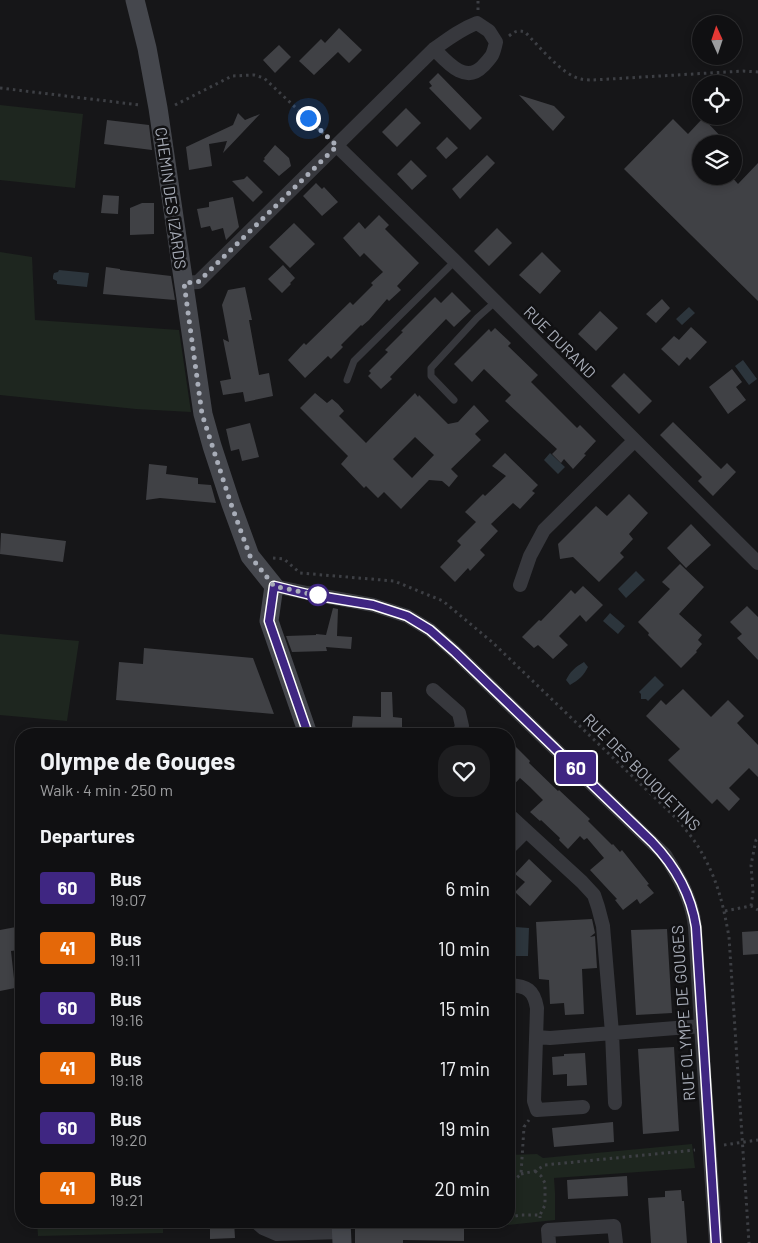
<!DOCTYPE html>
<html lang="en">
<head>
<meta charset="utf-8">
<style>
	body { margin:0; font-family:Barlow,sans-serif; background:#1e1e20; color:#f1f3f6; height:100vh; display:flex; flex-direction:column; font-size:19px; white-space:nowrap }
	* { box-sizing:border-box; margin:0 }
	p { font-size:16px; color:#9c9d9f }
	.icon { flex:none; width:28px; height:28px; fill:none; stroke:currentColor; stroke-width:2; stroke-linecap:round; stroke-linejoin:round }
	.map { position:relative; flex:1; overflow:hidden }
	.panel { position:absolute; left:15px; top:728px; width:500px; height:500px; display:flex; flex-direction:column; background:#101012; border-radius:20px; box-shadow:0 2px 8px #0003,0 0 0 1px #303032 }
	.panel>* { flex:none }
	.badge { padding:0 10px; border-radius:4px; font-size:18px; line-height:32px }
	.needle { width:32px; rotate:357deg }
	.fabs { position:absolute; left:692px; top:15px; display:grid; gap:10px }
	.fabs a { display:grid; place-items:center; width:50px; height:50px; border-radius:50%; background:#101012; box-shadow:0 2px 8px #0003,0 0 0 1px #303032; font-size:25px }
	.you { position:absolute; width:25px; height:25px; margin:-12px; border:4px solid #fff; border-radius:50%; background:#1a73e8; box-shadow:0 0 0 8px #1a73e833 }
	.map>.badge { position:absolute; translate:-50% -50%; box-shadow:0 0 0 2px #fff }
	h2 { padding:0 25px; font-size:19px; line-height:45px }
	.round { display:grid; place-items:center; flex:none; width:52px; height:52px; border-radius:20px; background:#1e1e20 }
	.summary { display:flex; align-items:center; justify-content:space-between; height:85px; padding:0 25px }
	h1 { font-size:24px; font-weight:700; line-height:38px }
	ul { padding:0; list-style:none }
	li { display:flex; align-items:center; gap:15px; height:60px; padding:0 25px }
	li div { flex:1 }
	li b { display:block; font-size:19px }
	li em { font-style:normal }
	li .badge { min-width:55px; font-weight:700; text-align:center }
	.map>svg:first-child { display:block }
	.green { fill:#1e261f }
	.water { fill:#2c353c }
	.building { fill:#404145; fill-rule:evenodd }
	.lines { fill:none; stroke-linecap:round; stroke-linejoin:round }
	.path { stroke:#3d3f44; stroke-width:3; stroke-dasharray:2.5 4; stroke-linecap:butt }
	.lane { stroke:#37383d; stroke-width:7 }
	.street { stroke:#37383d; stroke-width:14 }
	.secondary { stroke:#45474d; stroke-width:19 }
	.line-casing { stroke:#fff; stroke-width:11 }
	.line { stroke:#3f2682; stroke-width:8 }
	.walk { stroke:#a8adb8; stroke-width:5; stroke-dasharray:0 9 }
	.stop-dot { fill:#fff; stroke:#3f2682; stroke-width:2.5 }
	.labels { text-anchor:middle; stroke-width:5; stroke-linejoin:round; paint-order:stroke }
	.street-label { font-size:16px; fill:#a8adb8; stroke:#111113 }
</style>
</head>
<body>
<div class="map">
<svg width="758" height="1243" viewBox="0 0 758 1243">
	<rect width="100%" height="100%" fill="#161618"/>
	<!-- green -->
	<path class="green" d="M0 105 83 114 75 188 0 180Z
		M0 252 32 257 35 320 179 330 191 412 136 409 0 395Z
		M0 634 79 641 67 721 0 715Z
		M692 1144 695 1168 554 1178 555 1193V1220L480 1228 352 1222 509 1221V1155L537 1154 543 1158Z
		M37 1221H163V1233L38 1236Z"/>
	<!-- water -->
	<path class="water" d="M59 270 89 273 87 287 57 284V281L53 279V276L54 273 58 272Z
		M689 307 695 313 682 325 676 319Z
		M743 360 757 379 749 385 735 366Z
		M550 453 565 467 558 474 544 460Z
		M636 571 645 580 626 598 618 589Z
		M610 613 625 626 618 634 603 621Z
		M584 662 588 667C584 675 579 680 570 685L566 680C570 672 575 667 584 662Z
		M655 676 664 685 648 701 646 699H641V694L639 692Z
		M515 927 529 928 528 956H514Z"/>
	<!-- building -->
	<path class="building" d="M339 28 362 50 349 63 338 52 314 75 299 61 321 39 325 43Z
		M279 45 291 57 275 73 263 60Z
		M438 73 482 118 470 130 429 88 432 86 429 82Z
		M519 95 554 106 565 117 553 131Z
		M406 108 421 123 397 147 382 132Z
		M238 113 245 120 260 114 223 153 227 141 209 144 212 166 189 170 186 147 233 125Z
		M703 118 728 144H701V176H731L738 184 758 163V301L624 169 673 119 688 134Z
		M107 120 149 125 152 150 104 144Z
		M447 137 458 148 446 159 436 148Z
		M275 145 289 158 291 166 279 176 263 161 265 159 264 158Z
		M487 155 495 163 460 199 452 189Z
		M411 160 427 176 412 190 397 174Z
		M247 176 263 192 253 202 232 181 244 179Z
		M316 183 322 189 324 187 338 202 322 216 303 196Z
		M103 195 119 196 118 214 101 213Z
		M233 197 239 227 226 240 223 228 212 231 210 226 201 228 197 209 209 207V202Z
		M142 203H154V234L130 235V208Z
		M379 215 389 225 385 229 419 263 397 286 401 290 389 301 387 299 369 320 362 326 361 325 341 345 343 347 331 359 328 356 305 378 288 360 304 343 306 345 350 302 353 305 373 285 371 283 383 272 364 253 360 257 343 238 359 222 365 229Z
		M294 223 315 244 290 268 269 247Z
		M497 228 512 243 489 266 474 251Z
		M542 252 561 271 540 294 519 275Z
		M283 265 295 278 290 283 291 284 282 293 268 279Z
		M106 267 120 269V270L171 276 175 300 103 294Z
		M245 287 252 320H249L259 375 269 373 273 396 245 402 243 392 223 395 220 381 231 379 223 339 229 342 222 305 228 290Z
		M452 292 471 311 454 327 446 319 390 377 392 379 381 389 368 376 371 373 369 371 388 352 385 350 403 332 401 331 435 297 441 303Z
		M662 299 670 308 656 323 646 314Z
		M600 311 618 328 596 351 578 334Z
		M691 327 707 342 690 360 687 357 679 366 661 349 674 336 679 340Z
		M495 328 511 343 508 346 538 375 531 382 577 428 580 425 596 441 584 454 586 455 573 469 564 459 561 463 552 454 557 449 505 401 511 395 484 369 472 382 454 364 489 329 491 332Z
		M732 369 742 382 736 387 746 400 728 414 709 387Z
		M624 373 652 401 639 414 611 386Z
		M315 393 327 403 332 399 338 404 344 411 339 416 366 443 415 393 418 397 419 395 448 424 458 422 474 405 489 421 475 434 481 440 451 469 458 476 449 487 442 481 429 480 401 509 384 492 378 498 366 486 364 488 341 464 348 456 300 408ZM415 437 434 455 412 478 393 459Z
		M673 422 721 469 727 463 736 472 713 496 698 481 702 477 660 435Z
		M250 423 259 457 242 461 239 449 231 451 226 429Z
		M505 453 538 485 532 491 535 493 520 509 513 503 491 524 498 531 480 550 485 555 470 571 468 568 455 582 440 567 461 545 457 541 476 522 465 512 483 494 485 496 506 476 492 466Z
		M149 464 167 466 166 474 198 478V484L211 485 216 503 160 498 146 500Z
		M629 494 648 513 629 534 633 539 620 553 624 557 599 582 573 557 560 559 558 544 596 506 607 516Z
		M691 524 711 545 686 568 667 548Z
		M1 533 66 541 63 562 0 554Z
		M680 564 704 587 679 614 702 635 698 640 702 644 696 651 697 652 681 668 648 635 649 633 638 622 670 589 662 582Z
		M583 586 603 605 586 622 580 615 559 636 568 645 553 659 538 645 534 648 522 637 539 620 541 621 571 590 575 594Z
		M747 606 758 617V660L737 638 742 634 730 622Z
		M333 608 338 609 337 636 352 637 351 649 326 647 327 651 292 652 286 636 316 635V634L326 635Z
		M144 648 253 658 274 714 116 700 119 662 143 664Z
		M683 689 711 717 728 700 744 716 737 723 758 745V777L749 768 729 788 740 799 729 811 717 799 712 804 668 760 680 749 646 716 661 700 666 705Z
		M381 692H392L393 717 402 718V731H395V734H351L353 716 381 717Z
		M509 740 530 761 529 763 558 791 559 790 590 819 588 821 612 845 613 844 620 852 622 850 649 884 647 885 654 893 640 904 637 899 623 910 615 900 617 899 590 870 604 858 587 838 584 840 580 836 568 849 559 840 560 838 541 820 540 821 530 812 543 800 530 787 520 778 509 790Z
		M529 859 552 881 530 906 515 892 525 882 515 874Z
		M592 919 595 933 590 937 595 936 597 968 582 969 584 1014 565 1015 564 1003 550 1004 549 980 539 979 536 922Z
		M16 927 19 950 11 951 15 988 0 991V930Z
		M667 929 672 1013 636 1015 631 930Z
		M758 931V954L743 955 742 932Z
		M674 1047 679 1131 643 1134 638 1049Z
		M585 1053 587 1085 567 1086V1074L553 1075 552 1057 564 1056V1054Z
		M613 1122 614 1142 554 1147 552 1128Z
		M627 1176 628 1196 568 1199 567 1180Z
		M681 1190 682 1201H684L687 1243H651L648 1198 665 1197V1191Z
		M210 1221H234L235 1238 210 1239Z
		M355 1225 464 1229V1241L403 1240V1243H355Z"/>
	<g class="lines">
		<!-- path -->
		<path class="path" d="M478 10V0
			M509 36C515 31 518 30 525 32 539 46 562 75 581 79 585 80 590 80 593 80L743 71 758 72
			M0 88 140 105
			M175 105 232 76 254 75 264 78 327 137
			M273 558 284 559 300 573 394 581 443 601 492 642 678 820C685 829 693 838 699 848 717 878 723 903 729 937L749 1243
			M751 906 753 892 751 865 756 840 758 838
			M725 911 751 906 758 910
			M724 1145 758 1140
			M535 1171 541 1176 545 1183V1205L540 1215
			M521 1174 535 1171 545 1165 695 1150
			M509 1187 511 1183 521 1174 524 1127 529 1120
			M509 1217 521 1215H540V1218"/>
		<!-- lane -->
		<path class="lane" d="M347 380 354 361 455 261
			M454 400 431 376V368L477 318 495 302"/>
		<!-- street -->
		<path class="street" d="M337 146 455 261 758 563
			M183 283 198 282 434 49C448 39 461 29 477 23L489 31 496 42C493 56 492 56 483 66 465 85 446 61 434 49
			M520 585 530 556 544 530 634 441
			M274 586 307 593 373 605 407 616 430 630 455 652 665 855C680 879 692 899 695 927L701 1026 716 1243
			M433 690 459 713 462 726 459 734
			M509 815 582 882 594 895 598 907 603 926 612 1033 615 1103
			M509 848 526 831
			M509 985C527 986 534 990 537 1008L534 1101 537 1110 583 1107
			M536 1037 550 1038 701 1026
			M255 1221 263 1228 277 1234 341 1232
			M549 1243 548 1230 614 1226 616 1243"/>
		<!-- secondary -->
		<path class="secondary" d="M135 0 147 48 158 108 203 414 212 446 231 504 250 556 274 586 269 621 308 734
			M341 1221 342 1243"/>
	</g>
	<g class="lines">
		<!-- line casing -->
		<g class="line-casing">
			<path id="line" d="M308 734 269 621 274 586 307 594 373 605 407 616 430 630 455 652 652 842C675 866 691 894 696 927L716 1243"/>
		</g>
		<!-- line -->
		<use href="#line" class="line"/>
		<!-- walk -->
		<path class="walk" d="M308 118 337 146 198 282 184 283 202 414 231 504 250 556 274 586 320 596 318 595"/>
	</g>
	<!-- markers -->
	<circle class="stop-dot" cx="318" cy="595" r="10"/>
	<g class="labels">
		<!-- street labels -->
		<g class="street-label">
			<text transform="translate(171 198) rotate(82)" y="6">CHEMIN DES IZARDS</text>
			<text transform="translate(560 342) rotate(45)" y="6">RUE DURAND</text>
			<text transform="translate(642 772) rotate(45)" y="6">RUE DES BOUQUETINS</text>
			<text transform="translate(683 1013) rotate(-94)" y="6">RUE OLYMPE DE GOUGES</text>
		</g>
	</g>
</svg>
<div class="fabs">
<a><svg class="needle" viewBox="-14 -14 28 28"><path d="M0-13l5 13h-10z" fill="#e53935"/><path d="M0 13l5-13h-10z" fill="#9c9d9f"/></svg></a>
<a><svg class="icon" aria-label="locate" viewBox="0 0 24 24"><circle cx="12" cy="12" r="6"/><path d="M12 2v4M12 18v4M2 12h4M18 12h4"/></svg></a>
<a><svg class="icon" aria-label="layers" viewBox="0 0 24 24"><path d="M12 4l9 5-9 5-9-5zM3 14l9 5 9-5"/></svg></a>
</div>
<div class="you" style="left:308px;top:118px"></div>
<b class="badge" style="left:576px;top:768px;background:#3f2682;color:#fff">60</b>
<section class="panel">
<div class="summary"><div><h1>Olympe de Gouges</h1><p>Walk · 4 min · 250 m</p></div><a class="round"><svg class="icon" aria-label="heart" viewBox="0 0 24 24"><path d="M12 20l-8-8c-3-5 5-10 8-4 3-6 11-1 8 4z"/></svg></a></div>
<h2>Departures</h2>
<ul>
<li><span class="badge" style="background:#3f2682;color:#fff">60</span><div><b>Bus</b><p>19:07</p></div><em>6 min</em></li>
<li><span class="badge" style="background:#e46809;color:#fff">41</span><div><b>Bus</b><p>19:11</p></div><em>10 min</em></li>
<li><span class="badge" style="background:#3f2682;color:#fff">60</span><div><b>Bus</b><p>19:16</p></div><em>15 min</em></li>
<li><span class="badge" style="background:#e46809;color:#fff">41</span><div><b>Bus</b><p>19:18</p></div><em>17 min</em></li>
<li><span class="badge" style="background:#3f2682;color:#fff">60</span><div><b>Bus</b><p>19:20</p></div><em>19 min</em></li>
<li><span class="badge" style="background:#e46809;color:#fff">41</span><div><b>Bus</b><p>19:21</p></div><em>20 min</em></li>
</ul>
</section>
</div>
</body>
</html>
